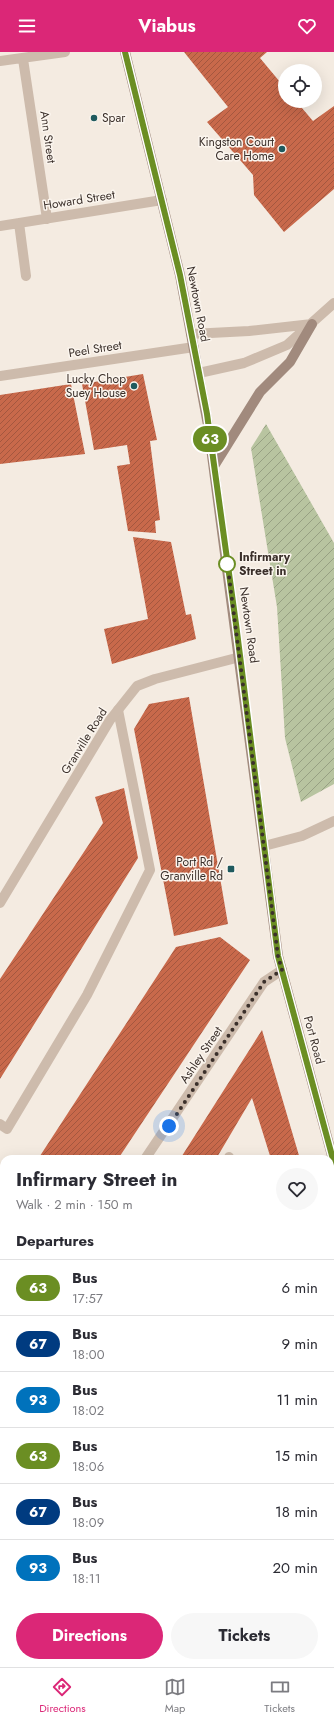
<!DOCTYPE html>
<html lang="en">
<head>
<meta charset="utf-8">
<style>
	body { margin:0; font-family:Jost,sans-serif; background:#f7f7f7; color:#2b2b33; height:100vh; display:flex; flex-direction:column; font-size:15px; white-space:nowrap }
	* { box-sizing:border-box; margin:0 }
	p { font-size:13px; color:#7c7c81 }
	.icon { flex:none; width:22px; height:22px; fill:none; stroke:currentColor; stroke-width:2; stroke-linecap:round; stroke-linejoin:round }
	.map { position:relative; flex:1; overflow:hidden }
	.sheet { position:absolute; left:0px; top:1103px; width:334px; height:512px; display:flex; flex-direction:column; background:#fff; border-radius:12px 12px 0 0; box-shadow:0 4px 16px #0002 }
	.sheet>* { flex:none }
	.badge { padding:0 8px; border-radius:13px; font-size:14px; line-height:26px }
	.controls { position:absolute; left:278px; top:12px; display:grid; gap:8px }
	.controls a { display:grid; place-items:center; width:44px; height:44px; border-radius:50%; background:#fff; box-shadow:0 4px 16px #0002; font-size:20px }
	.you { position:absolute; width:20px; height:20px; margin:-10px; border:3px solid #fff; border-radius:50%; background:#1a73e8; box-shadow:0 0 0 6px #1a73e833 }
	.map>.badge { position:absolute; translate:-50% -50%; box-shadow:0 0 0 2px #fff }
	h2 { padding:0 16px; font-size:15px; line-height:36px }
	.round { display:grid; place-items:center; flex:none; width:42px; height:42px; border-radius:21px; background:#f7f7f7 }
	.headline { display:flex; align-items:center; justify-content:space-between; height:68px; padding:0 16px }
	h1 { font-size:19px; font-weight:700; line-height:30px }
	.primary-button { display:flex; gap:8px; margin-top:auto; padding:8px 16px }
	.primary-button a { flex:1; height:46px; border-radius:24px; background:#db2777; color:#fff; font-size:16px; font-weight:700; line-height:46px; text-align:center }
	.primary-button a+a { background:#f7f7f7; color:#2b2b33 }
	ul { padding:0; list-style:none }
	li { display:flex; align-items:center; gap:12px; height:56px; padding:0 16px; border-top:1px solid #e1e1e2 }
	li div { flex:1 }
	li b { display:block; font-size:15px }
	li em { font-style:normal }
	li .badge { min-width:44px; font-weight:700; text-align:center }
	header { display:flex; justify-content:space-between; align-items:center; height:52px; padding:0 16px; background:#db2777; color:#fff; font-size:18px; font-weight:700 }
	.menu { display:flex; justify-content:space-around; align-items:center; height:56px; border-top:1px solid #e1e1e2; background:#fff; font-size:11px; color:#7c7c81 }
	.menu a { display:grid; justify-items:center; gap:2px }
	.menu .active { color:#db2777 }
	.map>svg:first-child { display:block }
	.garden { fill:url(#garden-furrows) }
	.building { fill:url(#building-hatch) }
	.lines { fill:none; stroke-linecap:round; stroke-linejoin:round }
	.lane { stroke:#cdbbac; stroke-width:10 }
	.street { stroke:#cdbbac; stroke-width:10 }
	.secondary { stroke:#a18a7d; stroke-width:10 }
	.line-casing { stroke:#fff; stroke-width:9 }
	.line { stroke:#6b8e23; stroke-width:6 }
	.walk { stroke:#3b302b; stroke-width:4; stroke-dasharray:0 7.2 }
	.poi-dot { fill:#1f5a5e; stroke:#fbf5ee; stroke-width:1.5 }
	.stop-dot { fill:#fff; stroke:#6b8e23; stroke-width:2 }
	.labels { text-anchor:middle; stroke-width:3; stroke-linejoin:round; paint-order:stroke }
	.poi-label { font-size:12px; fill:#3b302b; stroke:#fbf5ee; text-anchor:end }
	.street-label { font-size:12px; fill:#3b302b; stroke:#fbf5ee }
	.stop-label { font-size:12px; font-weight:bold; fill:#3b302b; stroke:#fbf5ee; text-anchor:start }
</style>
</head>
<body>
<header><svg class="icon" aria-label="menu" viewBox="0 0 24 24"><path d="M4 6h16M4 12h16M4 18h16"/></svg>Viabus<svg class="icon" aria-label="heart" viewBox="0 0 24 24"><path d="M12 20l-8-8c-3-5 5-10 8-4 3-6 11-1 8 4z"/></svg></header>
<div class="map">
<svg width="334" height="1615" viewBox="0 0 334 1615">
	<defs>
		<pattern id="garden-furrows" width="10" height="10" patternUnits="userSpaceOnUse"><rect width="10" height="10" fill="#b8c4a0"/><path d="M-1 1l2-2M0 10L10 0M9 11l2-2" fill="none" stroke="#97a083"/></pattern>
		<pattern id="building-hatch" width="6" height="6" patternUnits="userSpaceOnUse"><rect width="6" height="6" fill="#c8694b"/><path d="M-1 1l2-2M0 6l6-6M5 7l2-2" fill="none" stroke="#a4573f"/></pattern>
	</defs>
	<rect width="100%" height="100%" fill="#f4ebe1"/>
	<!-- garden -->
	<path class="garden" d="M266 372 334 491V732L301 750 285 686 277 555 251 396Z"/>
	<!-- building -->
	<path class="building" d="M184 0H267L260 6 285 36V49H296L313 69 334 54V137L284 180 254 143 253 123 207 70 228 55Z
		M143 322 157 388 150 389 160 468 155 469 156 481 128 479 117 414 130 412 127 393 94 398 82 332Z
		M71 332 85 402 0 412V343Z
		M133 485 171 490 186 563 191 562 196 587 112 612 104 577 148 567Z
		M189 645 228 872 174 884 134 677 149 652Z
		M124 736 138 806 0 1027V927L103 771 95 745Z
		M220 885 250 908 118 1107H38L176 895Z
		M262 978 300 1107H271L252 1046 216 1107H180Z
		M4 1160V1278L0 1284V1166Z
		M4 1359V1460L0 1465V1364Z
		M0 1587 4 1590V1611H33L38 1615H0Z
		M189 1611H232L229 1615H194Z"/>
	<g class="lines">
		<!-- lane -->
		<path class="lane" d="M0 1072 7 1077 87 943 150 818 118 658
			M229 1105 230 1107"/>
		<!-- street -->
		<path class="street" d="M23 7 47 167
			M0 9 65 0
			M19 171 26 224
			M0 174 162 148
			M191 282 249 279 312 272
			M199 321 244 311 287 293 334 251
			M0 324 194 295
			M264 794 302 784 334 769
			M0 851 110 668 137 634 155 627 240 605
			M145 1107 264 930 282 918
			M0 1312 4 1305
			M330 1520 334 1523
			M0 1551 4 1554
			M78 1611 83 1615"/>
		<!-- secondary -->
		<path class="secondary" d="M125 0 180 223 208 373 278 904 334 1111
			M214 414 260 340 290 310 312 272"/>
	</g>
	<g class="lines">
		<!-- line casing -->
		<g class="line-casing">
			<path id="line" d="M125 0 180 223 207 362 236 572 278 904 334 1111"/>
		</g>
		<!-- line -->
		<use href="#line" class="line"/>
		<!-- walk -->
		<path class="walk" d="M169 1074 264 930 282 918 278 904 227 509V512"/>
	</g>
	<!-- markers -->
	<g class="poi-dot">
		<circle cx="94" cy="66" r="4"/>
		<circle cx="282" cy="97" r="4"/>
		<circle cx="134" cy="334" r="4"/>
		<rect x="227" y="813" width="8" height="8" rx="2"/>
	</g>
	<circle class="stop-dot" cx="227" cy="512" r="8"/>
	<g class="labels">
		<!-- poi labels -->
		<g class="poi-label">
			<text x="102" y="70" text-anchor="start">Spar</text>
			<text x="274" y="94">Kingston Court<tspan x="274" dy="14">Care Home</tspan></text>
			<text x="126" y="331">Lucky Chop<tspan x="126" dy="14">Suey House</tspan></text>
			<text x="223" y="814">Port Rd /<tspan x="223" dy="14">Granville Rd</tspan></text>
		</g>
		<!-- street labels -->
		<g class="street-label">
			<text transform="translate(48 85) rotate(82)" y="4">Ann Street</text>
			<text transform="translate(79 148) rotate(-9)" y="4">Howard Street</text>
			<text transform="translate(198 252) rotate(79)" y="4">Newtown Road</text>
			<text transform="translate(95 297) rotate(-9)" y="4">Peel Street</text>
			<text transform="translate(249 573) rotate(82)" y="4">Newtown Road</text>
			<text transform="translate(84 689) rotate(-58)" y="4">Granville Road</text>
			<text transform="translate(314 988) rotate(75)" y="4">Port Road</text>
			<text transform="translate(201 1003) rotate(-56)" y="4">Ashley Street</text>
		</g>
		<!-- stop labels -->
		<g class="stop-label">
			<text x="239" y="509">Infirmary<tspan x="239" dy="14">Street in</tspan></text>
		</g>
	</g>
</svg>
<div class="controls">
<a><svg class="icon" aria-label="locate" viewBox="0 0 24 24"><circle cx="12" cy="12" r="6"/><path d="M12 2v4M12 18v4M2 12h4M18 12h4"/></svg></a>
</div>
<div class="you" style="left:169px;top:1074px"></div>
<b class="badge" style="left:210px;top:387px;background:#6b8e23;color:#fff">63</b>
<section class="sheet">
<div class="headline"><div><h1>Infirmary Street in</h1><p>Walk · 2 min · 150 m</p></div><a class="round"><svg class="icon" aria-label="heart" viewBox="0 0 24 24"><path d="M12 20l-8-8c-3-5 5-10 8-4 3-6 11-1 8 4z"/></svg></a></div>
<h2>Departures</h2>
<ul>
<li><span class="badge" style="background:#6b8e23;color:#fff">63</span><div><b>Bus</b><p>17:57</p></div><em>6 min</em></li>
<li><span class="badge" style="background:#003b80;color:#fff">67</span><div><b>Bus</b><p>18:00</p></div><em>9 min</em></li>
<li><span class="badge" style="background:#0072bc;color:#fff">93</span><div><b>Bus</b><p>18:02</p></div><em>11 min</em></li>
<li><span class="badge" style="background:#6b8e23;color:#fff">63</span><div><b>Bus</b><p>18:06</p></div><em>15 min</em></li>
<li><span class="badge" style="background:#003b80;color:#fff">67</span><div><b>Bus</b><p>18:09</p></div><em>18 min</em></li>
<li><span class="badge" style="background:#0072bc;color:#fff">93</span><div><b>Bus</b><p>18:11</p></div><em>20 min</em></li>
</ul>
<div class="primary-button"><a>Directions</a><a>Tickets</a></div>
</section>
</div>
<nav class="menu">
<a class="active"><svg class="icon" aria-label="directions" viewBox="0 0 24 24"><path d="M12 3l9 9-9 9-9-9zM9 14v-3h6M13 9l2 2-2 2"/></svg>Directions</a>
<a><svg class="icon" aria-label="map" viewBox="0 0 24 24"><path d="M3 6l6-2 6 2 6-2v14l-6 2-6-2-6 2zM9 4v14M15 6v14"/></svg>Map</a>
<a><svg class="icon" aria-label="tickets" viewBox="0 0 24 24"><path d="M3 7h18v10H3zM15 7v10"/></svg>Tickets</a>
</nav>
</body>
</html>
